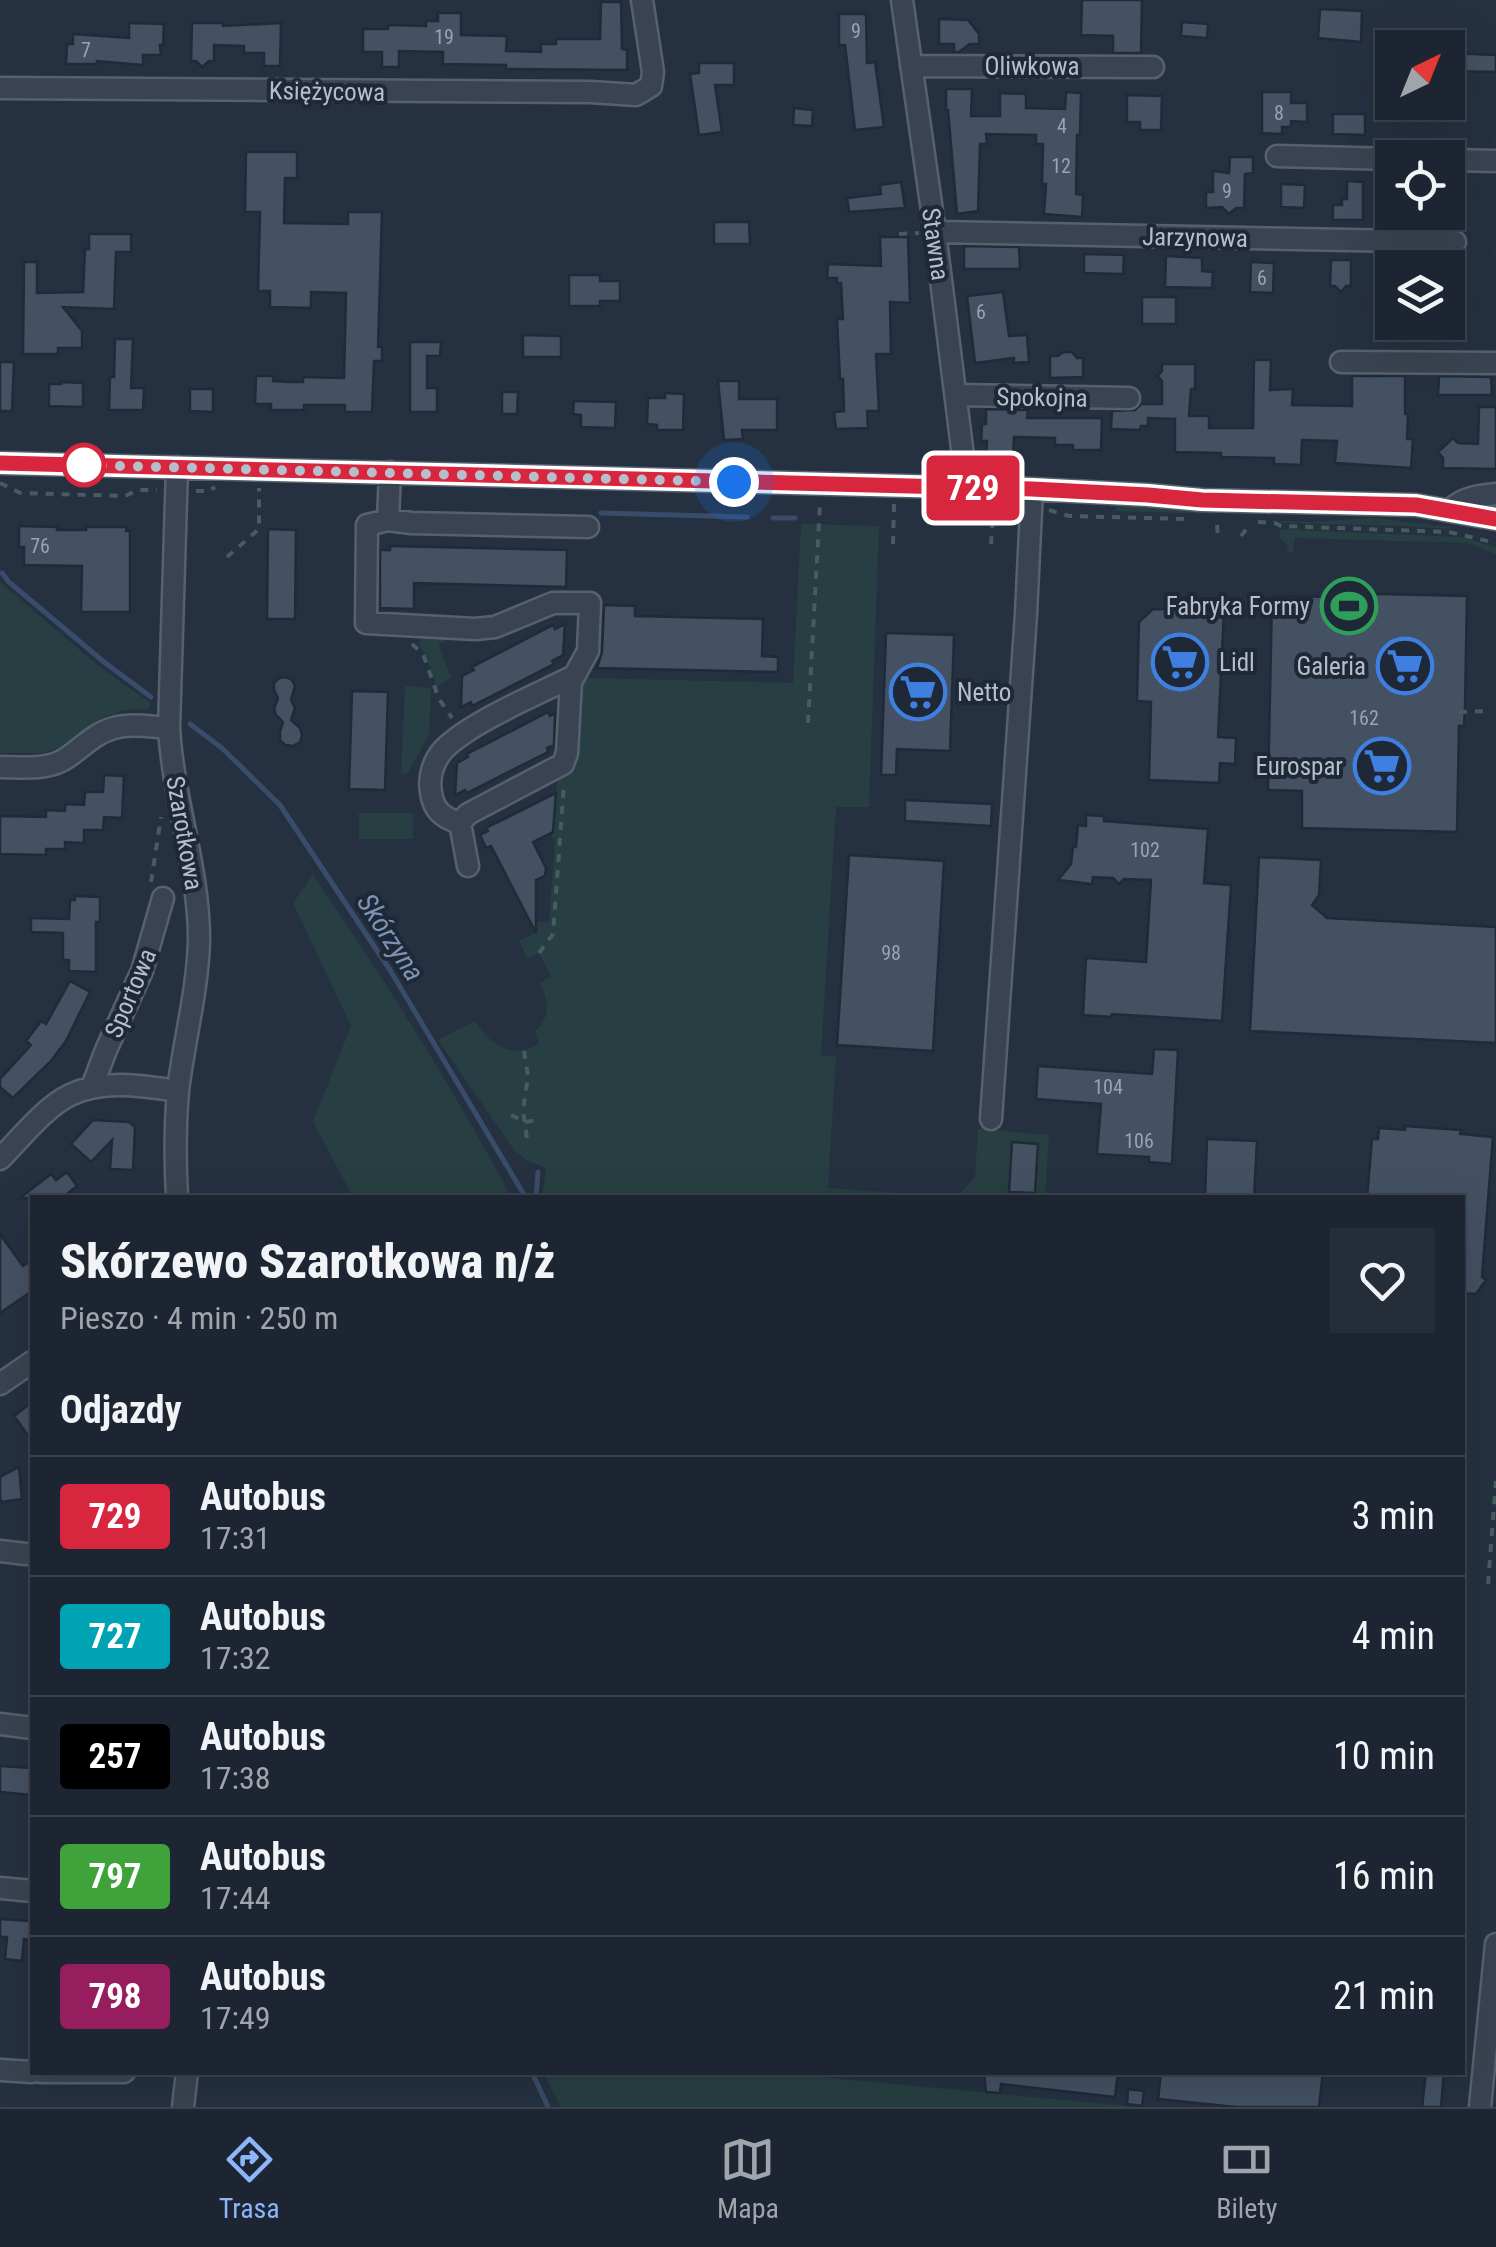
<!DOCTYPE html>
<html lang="pl">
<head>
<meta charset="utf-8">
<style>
	body { margin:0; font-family:"Roboto Condensed",sans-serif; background:#252d39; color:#f1f3f6; height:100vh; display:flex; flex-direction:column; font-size:38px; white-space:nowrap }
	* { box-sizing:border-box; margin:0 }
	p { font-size:32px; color:#a0a5ab }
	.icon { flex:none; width:55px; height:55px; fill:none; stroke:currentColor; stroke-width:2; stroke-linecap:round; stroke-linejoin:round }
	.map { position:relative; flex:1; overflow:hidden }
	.sheet { position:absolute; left:30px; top:1195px; width:1435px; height:880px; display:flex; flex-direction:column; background:#1c2531; border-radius:0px; box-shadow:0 10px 40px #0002,0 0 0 2px #3a424d }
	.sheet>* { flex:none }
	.badge { padding:0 20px; border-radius:8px; font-size:35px; line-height:65px }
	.needle { width:65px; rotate:43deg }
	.controls { position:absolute; left:1375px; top:30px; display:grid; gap:20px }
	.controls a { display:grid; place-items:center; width:90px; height:90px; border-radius:0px; background:#1c2531; box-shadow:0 10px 40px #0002,0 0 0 2px #3a424d; font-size:50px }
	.you { position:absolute; width:50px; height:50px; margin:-25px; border:8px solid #fff; border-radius:50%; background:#1a73e8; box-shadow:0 0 0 15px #1a73e833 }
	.map>.badge { position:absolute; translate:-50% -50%; box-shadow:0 0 0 5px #fff }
	h2 { padding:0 30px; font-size:38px; line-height:90px }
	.round { display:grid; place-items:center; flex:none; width:105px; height:105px; border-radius:0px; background:#252d39 }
	.headline { display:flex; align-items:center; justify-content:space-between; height:170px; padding:0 30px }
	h1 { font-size:48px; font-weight:800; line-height:75px }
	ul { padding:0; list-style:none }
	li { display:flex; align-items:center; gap:30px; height:120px; padding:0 30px; border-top:2px solid #3a424d }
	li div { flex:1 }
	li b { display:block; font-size:38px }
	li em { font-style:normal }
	li .badge { min-width:110px; font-weight:700; text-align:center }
	.dock { display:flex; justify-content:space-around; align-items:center; height:140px; border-top:2px solid #3a424d; background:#1c2531; font-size:28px; color:#a0a5ab }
	.dock a { display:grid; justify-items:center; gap:5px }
	.dock .selected { color:#8db5fa }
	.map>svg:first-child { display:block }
	.green { fill:#273f42 }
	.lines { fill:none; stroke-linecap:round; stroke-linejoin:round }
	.stream { stroke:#394c69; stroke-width:5 }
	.building { fill:#445163; stroke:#202a38; stroke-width:2.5 }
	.minor-casing { stroke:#57616e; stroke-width:25 }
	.path { stroke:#465c5f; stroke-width:4; stroke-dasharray:8 8; stroke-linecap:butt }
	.minor { stroke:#3a4351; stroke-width:20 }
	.line-casing { stroke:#fff; stroke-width:22 }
	.line { stroke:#d7263d; stroke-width:15 }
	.walk { stroke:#b6becb; stroke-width:10; stroke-dasharray:0 18 }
	.stop-dot { fill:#fff; stroke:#d7263d; stroke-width:5 }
	.labels { text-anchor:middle; stroke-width:8; stroke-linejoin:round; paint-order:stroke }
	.number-label { font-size:20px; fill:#9aa3b1 }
	.street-label { font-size:25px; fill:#b6becb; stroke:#1e2836 }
	.poi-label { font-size:25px; fill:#b6becb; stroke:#1e2836; text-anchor:end }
	.water-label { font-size:28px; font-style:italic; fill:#7d94b3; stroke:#1e2836 }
</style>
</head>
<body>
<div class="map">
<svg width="1496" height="2107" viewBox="0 0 1496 2107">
	<rect width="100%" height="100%" fill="#253141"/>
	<!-- green -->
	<path class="green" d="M1120 504 1219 514 1114 511Z
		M1373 518 1450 527V529L1403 526 1280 523 1281 521 1310 522Z
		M801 524 879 526 869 807H836L821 1055 836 1057 828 1188 957 1197 975 1177 978 1129H980L1049 1135 1045 1197H542L546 1168 526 1160 514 1150 438 1040 475 1021C490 1045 512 1060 539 1044L535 1032C551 1016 549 1002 540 983L551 976 539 953 528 959 519 941 535 933 536 922H549L555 840 552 838 557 778 578 688 588 678 793 683Z
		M1280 529 1459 537 1496 547V554L1467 543 1295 538 1293 552H1287L1288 546 1280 538Z
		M0 582 101 668 149 702 150 706 148 709 123 710 99 720 58 748 43 753H0Z
		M425 635H445V642L440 643 439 646 451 677 437 687 425 654 418 643Z
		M405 686 431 688 429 735 407 774H401Z
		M359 813H413V839H359Z
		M313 875C384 979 452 1085 511 1197H353L313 1122 351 1026 293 903Z
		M543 2073H780L1137 2107H561Z"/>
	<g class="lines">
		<!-- stream -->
		<path class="stream" d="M601 513 747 517
			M773 518H795
			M2 573 9 582 104 662 151 697
			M190 724 222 748 280 805 390 970 526 1198
			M536 1198 538 1172
			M532 2072 548 2107"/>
	</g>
	<!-- building -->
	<path class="building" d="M1082 0H1142L1141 53H1113V36L1081 35Z
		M601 2H621L622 49 627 50V70L506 69V65L443 64V52L399 51V67H382V52H363V29H388V25L426 26V21H438V13H461V35L507 36 506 51 541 52V44H556V39H600Z
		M1320 9 1362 11 1361 42 1318 38Z
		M839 14H866L867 63 875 62 884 127 855 130 845 45H839Z
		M939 19 968 20 979 34V44H970L959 52H954V44H939Z
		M1182 22 1208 24 1207 38 1181 36Z
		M129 23 164 24 163 45H160L161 55H143V65L97 61V64H66L67 44H73V34L129 38Z
		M192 23H223V26L281 23 280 66H264V53H244V46L214 45V61H209L202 67 196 61H191Z
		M1448 53 1496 55V72L1448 71Z
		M699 63H734V85H715L722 132 699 135 690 74 699 73Z
		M946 89H972L971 116H1000V93L1026 94V108L1065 109 1066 92 1081 93 1080 135H1077L1076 194 1083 195 1082 217 1044 214 1046 184H1042L1043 144H1036V135L986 134 987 144H980L978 211 957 214 948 110H946Z
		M1262 92H1291V103H1307V122L1291 121V127H1282V134L1262 133Z
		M1127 95 1162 96 1161 130H1140V122H1127Z
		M1389 102H1409V117H1389Z
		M794 108 813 110 812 126 793 125Z
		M1333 114H1365V135L1333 134Z
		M246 152H297V178H285L284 223 348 224V212H382L378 347H382V361H374L372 412H345V405H304V410H271V404H255L256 376H274L273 381 288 382H303V377L344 378 346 293 311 292V308L270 307V291H258L260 212H245Z
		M1230 157H1253V173L1245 174 1244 208H1236L1229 214 1222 207 1206 208V192H1213V171L1229 173Z
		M1347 181 1363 182V220H1333V205H1342V199H1347Z
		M901 182 905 208 849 212 847 198 881 194 880 185Z
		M1281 184 1305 185 1304 208 1281 207Z
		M714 222H749L750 244H714Z
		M89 234H131V252H116L114 309 63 307 82 331V348H58V354H23L24 262H37V293L83 292 85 249H89Z
		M880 237H908L910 303 890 302 891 354H876L879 411H867L868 428 836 429 834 412 844 411 843 379H840L837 319H843L841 283H837V278H827L828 264 881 266Z
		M964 246 1019 247 1020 269H964Z
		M1084 254 1124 255 1123 274 1084 273Z
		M1166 256 1202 258V271L1213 272 1212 288 1165 287Z
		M1331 260H1351V286H1346L1341 292 1335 286H1330Z
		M1251 262 1274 263 1273 293 1250 292Z
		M569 275H600V281H620V301H600V306H569Z
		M1003 292 1009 336 1027 335 1029 362 1014 363V358L975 363 967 296Z
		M1142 297H1176V324H1142Z
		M523 335 561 336V357H523Z
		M115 339H133L131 388H144L143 410H109L110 377H114Z
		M410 342H441L440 356H427V388H437V412H410Z
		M1063 352H1072L1077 358H1083V377L1050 378V356H1058Z
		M1254 360H1271L1270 390 1293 389 1292 405 1352 406V376H1405V414H1408L1407 439H1413L1411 468 1335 463 1337 441 1302 440 1301 465 1274 464V458L1221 457V453L1175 452V419L1148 418V426H1141L1140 430 1111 429 1112 411 1135 410 1141 404H1162V381L1157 376 1162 371V364H1195V389H1191L1189 416H1209V428H1253Z
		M0 362H14L12 411H0Z
		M1439 376 1491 377 1492 395H1438Z
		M718 381H739V399H777V430H742L743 439 724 440Z
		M61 382 83 383V407L49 406V384H61Z
		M190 389H213V412L190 411Z
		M502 392H518L517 414H502Z
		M665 393 684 394 683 430H657V425L647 424 648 398H665Z
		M574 401 616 402 615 428 581 427V415L573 414Z
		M1479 407H1496V469L1443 468V458L1438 452 1453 438 1458 443 1478 444Z
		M986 409 1028 410 1027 418H1102L1101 450H1073V445H1055V438L1014 437 1013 459 986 458 987 441H981L982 424H986Z
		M19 526 57 527V530H86V527H127L126 531H130V612H81L82 566 24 565V547H19Z
		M268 529 296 530 295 619H267Z
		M390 546 567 550 566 587 414 583V609L380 608V550H390Z
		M1336 593 1467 596 1465 707 1464 726H1459L1457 832 1302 828V791L1268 790 1272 596 1336 597Z
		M604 605 635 606V616L763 619 762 656 778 657V672L597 668 602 652Z
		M1153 609 1224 611 1218 737 1236 738 1235 764 1220 763 1219 783 1149 780 1151 702 1137 701 1139 622Z
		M565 624 563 655 552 661 554 664 472 706 471 702 461 707 462 676 474 670 472 667 553 625 555 629Z
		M886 633 954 635 950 751 897 749 896 775H881Z
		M286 677 292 680 295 686 291 700 295 708 291 720 300 728 302 735 300 742 293 746 285 745 280 740V732L283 722 276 715 274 709 278 698 274 690V683L279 678Z
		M352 691 388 692 385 790 349 789Z
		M548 712 550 716 555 713 554 745 547 748 548 752 467 793 465 790 455 795 457 763 468 757 467 754Z
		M104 775 124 776 122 818 104 817 103 830H84V843L65 842V849H46V855L0 854V816L46 817V810L65 811V804L84 805 85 792H103Z
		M556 793 553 832 533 842 546 868 545 876 536 880V933L491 846 486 848 480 835 488 831 486 828Z
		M905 800 992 804 991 826 905 821Z
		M1086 815 1104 816V821L1208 829 1204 883 1231 885 1222 1021 1112 1014 1111 1017 1083 1015 1086 958 1146 962 1151 880 1124 879 1119 884 1113 878 1093 877 1092 884 1058 880 1071 864 1073 847H1076L1078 825 1086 826Z
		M849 855 944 861 933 1051 837 1045Z
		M1259 857 1321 860 1319 895 1312 905 1327 918 1496 927V1043L1250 1031Z
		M75 896 100 897V922H96V972L69 971V960H63V933L31 932V918L69 919 70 900H75Z
		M70 981 90 992 66 1041 51 1061 13 1098 0 1087V1079L31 1045 26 1041 41 1021 46 1024Z
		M1154 1049 1178 1050 1172 1164 1149 1162V1157L1097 1154 1101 1104 1036 1099 1038 1066 1152 1074Z
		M93 1120 129 1122 135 1127 133 1170 110 1169 112 1140 91 1162 71 1144Z
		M1405 1126 1461 1130 1460 1134 1493 1137 1482 1277 1486 1280 1476 1294 1462 1293V1198H1367L1372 1139H1378L1379 1128 1405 1130Z
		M1207 1139 1257 1141 1254 1198H1205Z
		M1012 1142 1038 1144 1035 1193 1009 1192Z
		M67 1172 77 1186 62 1198H20L51 1174 56 1180Z
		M0 1234 23 1266 32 1260V1291L0 1313Z
		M32 1402V1441L14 1416Z
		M19 1467 22 1499 2 1502 0 1499V1477Z
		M0 1766 32 1768V1795L0 1792Z
		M0 1919 31 1921 30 1940 24 1939 22 1961 5 1959 7 1937H0Z
		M984 2072H1118L1115 2097 1001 2084 1000 2093 986 2092Z
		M1161 2072H1323L1319 2107H1236L1158 2099Z
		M1426 2072H1444L1441 2107H1422Z
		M1128 2089 1144 2091 1142 2106 1127 2104Z"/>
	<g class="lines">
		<!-- minor casing -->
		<g class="minor-casing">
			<path id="minor" d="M902 0 935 232 967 488
				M911 66 1153 67
				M0 88 591 92 636 95 651 86 653 72 642 0
				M1277 156 1392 159
				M1448 160 1496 161
				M935 232 1455 242
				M1341 362 1496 363
				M956 395 1129 398
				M0 463 1032 489 1149 495 1202 500 1416 505 1496 519
				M177 467 169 728C173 799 199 868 199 939 198 990 184 1040 178 1091 175 1126 175 1162 177 1198
				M1450 510C1464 497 1478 496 1496 494
				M388 520 390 472
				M0 767C23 767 49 771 68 757 84 746 95 733 114 728 132 723 151 727 169 728
				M460 823C443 818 433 810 431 792 428 776 434 760 444 749 471 722 536 695 572 677
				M468 866 460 823 468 814 563 764 567 753 571 682 588 651 590 603H553L495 627 475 629 366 623 367 525 388 520 411 523 588 527
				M92 1087 106 1050 142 971 163 898
				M991 1119 1026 614 1032 489
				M0 1159C20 1139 45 1107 70 1095 104 1079 143 1086 178 1091
				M0 1384 32 1362
				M0 1551 26 1554
				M0 1724 32 1728
				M0 1888 32 1891
				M0 2070 32 2072
				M41 2072H124
				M183 2107 187 2072
				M1480 2107 1496 1944"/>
		</g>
		<!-- path -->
		<path class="path" d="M899 234 919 233
			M0 483 20 493 125 496 138 490H157
			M196 491H209L215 487
			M1049 510 1069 516 1189 519
			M1258 522 1275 523 1281 526 1449 532 1496 543
			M1217 525 1218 536
			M1241 536 1249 526
			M893 544 894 504
			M991 544 993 512
			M227 557 259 529V488
			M412 644 423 654 439 699 452 718
			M1459 712 1488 711
			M808 723 820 504
			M151 882 161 817
			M539 953 553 934 564 784
			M524 1051 528 1076 523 1110 527 1139
			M511 1115 525 1122 537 1120
			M1488 1584 1496 1481
			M1462 1860 1466 1832
			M1462 2027 1467 2041"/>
		<!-- minor -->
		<use href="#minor" class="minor"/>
	</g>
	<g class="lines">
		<!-- line casing -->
		<g class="line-casing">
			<path id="line" d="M0 463 1032 489 1148 495 1202 500 1416 505 1496 519"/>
		</g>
		<!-- line -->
		<use href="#line" class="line"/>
		<!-- walk -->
		<path class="walk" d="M84 465 734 482"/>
	</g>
	<!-- icons -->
	<defs>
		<g id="stadium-ring" transform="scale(2.875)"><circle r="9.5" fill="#1e2836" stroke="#2e9e5b" stroke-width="1.5"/><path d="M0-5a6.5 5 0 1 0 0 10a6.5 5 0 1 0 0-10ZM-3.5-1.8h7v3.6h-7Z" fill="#2e9e5b"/></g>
		<g id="supermarket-ring" transform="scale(2.875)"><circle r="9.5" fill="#1e2836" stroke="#3f7fe0" stroke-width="1.5"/><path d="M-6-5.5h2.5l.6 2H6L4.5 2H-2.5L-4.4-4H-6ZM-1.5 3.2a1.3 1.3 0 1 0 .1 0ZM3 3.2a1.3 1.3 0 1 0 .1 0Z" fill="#3f7fe0"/></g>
	</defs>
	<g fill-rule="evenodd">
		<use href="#stadium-ring" x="1349" y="606"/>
		<use href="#supermarket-ring" x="1180" y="662"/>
		<use href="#supermarket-ring" x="1405" y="666"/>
		<use href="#supermarket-ring" x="918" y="692"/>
		<use href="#supermarket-ring" x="1382" y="766"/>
	</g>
	<!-- markers -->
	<circle class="stop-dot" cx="84" cy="465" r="20"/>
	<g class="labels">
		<!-- number labels -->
		<g class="number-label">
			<text x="856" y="38">9</text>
			<text x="444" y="44">19</text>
			<text x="86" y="57">7</text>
			<text x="1279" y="120">8</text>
			<text x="1062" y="133">4</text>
			<text x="1061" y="173">12</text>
			<text x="1227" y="198">9</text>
			<text x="1262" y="285">6</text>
			<text x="981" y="319">6</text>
			<text x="40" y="553">76</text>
			<text x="1364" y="725">162</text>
			<text x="1145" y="857">102</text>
			<text x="891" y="960">98</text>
			<text x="1108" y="1094">104</text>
			<text x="1139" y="1148">106</text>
		</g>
		<!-- street labels -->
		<g class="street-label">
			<text x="1032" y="75">Oliwkowa</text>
			<text transform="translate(327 91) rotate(1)" y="9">Księżycowa</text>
			<text transform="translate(1195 237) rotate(1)" y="9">Jarzynowa</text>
			<text transform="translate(936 244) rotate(82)" y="9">Stawna</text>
			<text transform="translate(1042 397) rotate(1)" y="9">Spokojna</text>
			<text transform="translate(185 833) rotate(80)" y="9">Szarotkowa</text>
			<text transform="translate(130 993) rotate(-67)" y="9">Sportowa</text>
		</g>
		<!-- poi labels -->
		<g class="poi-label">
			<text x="1310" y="615">Fabryka Formy</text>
			<text x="1219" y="671" text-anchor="start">Lidl</text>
			<text x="1366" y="675">Galeria</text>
			<text x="957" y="701" text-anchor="start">Netto</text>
			<text x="1343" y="775">Eurospar</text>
		</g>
		<!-- water labels -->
		<g class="water-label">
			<text transform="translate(391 937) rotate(57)" y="10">Skórzyna</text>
		</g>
	</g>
</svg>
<div class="controls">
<a><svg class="needle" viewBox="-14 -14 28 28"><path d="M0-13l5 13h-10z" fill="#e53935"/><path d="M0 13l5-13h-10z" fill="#a0a5ab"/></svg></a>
<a><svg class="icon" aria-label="locate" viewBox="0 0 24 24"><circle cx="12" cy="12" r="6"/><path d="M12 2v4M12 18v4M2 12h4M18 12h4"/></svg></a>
<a><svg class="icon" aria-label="layers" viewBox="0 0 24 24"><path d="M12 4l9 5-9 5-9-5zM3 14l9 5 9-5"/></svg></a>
</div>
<div class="you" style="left:734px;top:482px"></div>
<b class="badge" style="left:973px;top:488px;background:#d7263d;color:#fff">729</b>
<section class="sheet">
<div class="headline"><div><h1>Skórzewo Szarotkowa n/ż</h1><p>Pieszo · 4 min · 250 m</p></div><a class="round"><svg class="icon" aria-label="heart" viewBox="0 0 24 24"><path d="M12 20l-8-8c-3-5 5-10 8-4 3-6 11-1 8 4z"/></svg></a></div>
<h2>Odjazdy</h2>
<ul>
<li><span class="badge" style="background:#d7263d;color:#fff">729</span><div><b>Autobus</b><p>17:31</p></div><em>3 min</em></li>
<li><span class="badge" style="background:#00a3b4;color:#fff">727</span><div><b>Autobus</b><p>17:32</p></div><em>4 min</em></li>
<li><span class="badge" style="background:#000;color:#fff">257</span><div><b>Autobus</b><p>17:38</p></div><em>10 min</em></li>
<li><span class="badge" style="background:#3fa23b;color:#fff">797</span><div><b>Autobus</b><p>17:44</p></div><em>16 min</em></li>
<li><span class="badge" style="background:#961e5f;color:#fff">798</span><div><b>Autobus</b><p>17:49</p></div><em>21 min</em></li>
</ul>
</section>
</div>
<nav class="dock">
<a class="selected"><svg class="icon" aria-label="directions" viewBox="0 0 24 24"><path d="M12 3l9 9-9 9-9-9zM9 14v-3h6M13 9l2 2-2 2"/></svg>Trasa</a>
<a><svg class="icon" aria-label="map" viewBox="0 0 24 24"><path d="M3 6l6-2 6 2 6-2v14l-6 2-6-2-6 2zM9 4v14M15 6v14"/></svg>Mapa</a>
<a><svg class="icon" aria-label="tickets" viewBox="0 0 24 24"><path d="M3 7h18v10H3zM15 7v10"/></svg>Bilety</a>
</nav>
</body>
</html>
